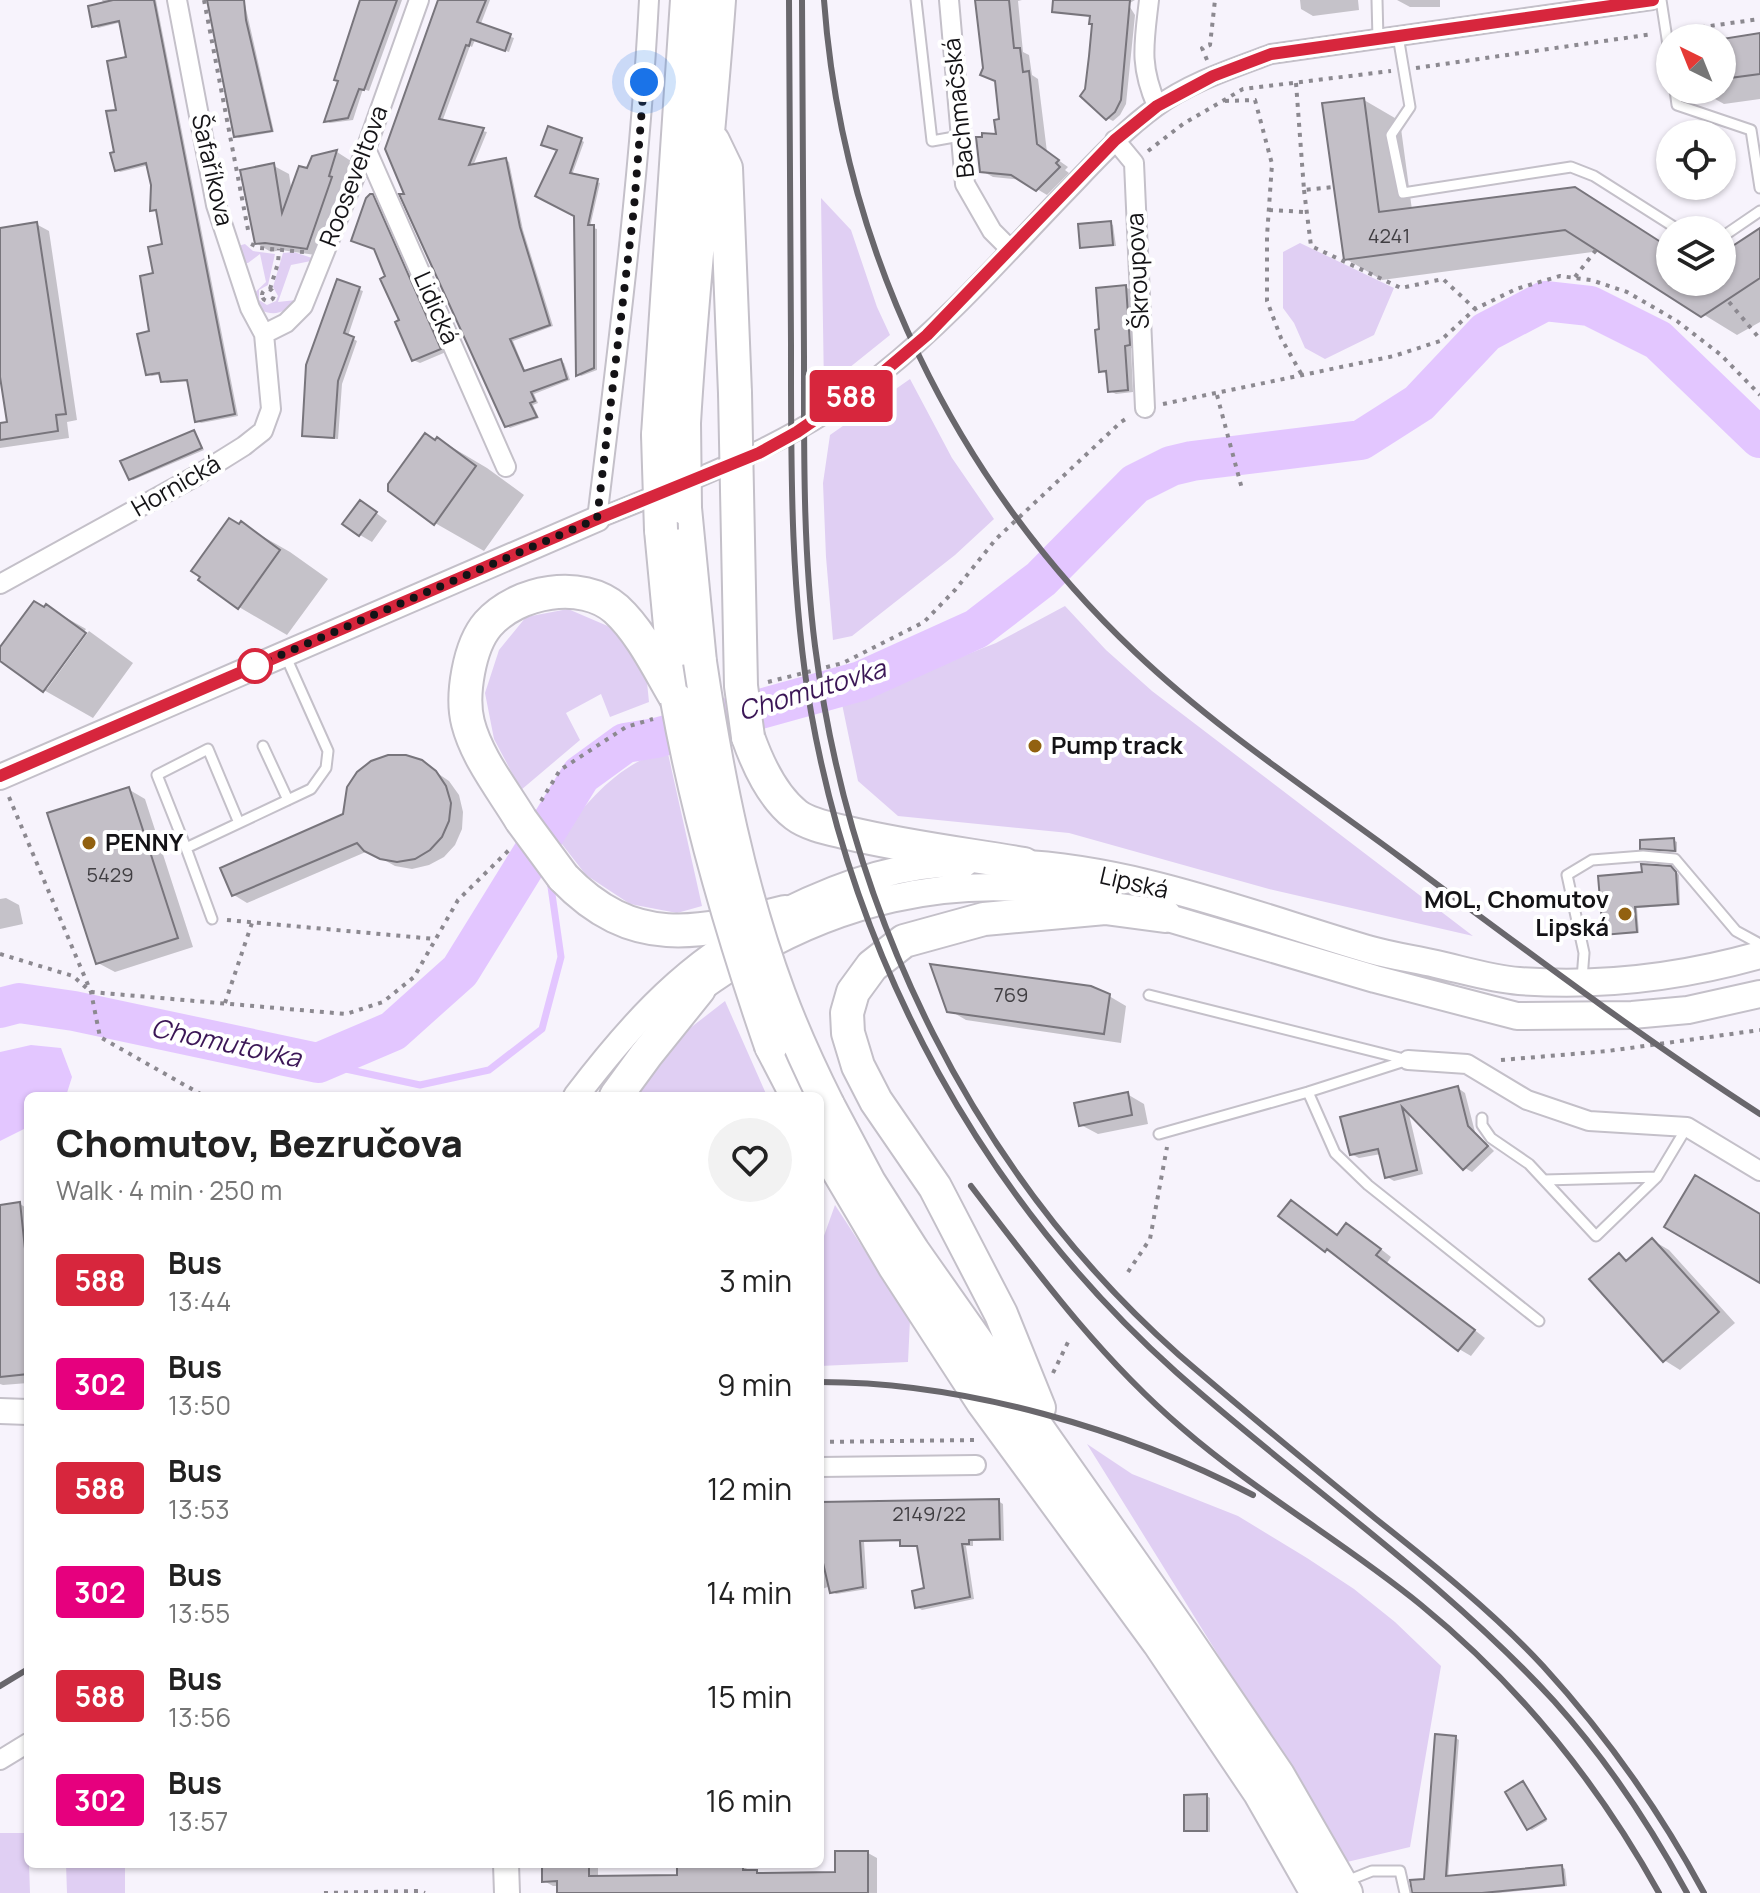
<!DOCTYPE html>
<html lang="en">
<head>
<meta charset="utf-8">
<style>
	body { margin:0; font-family:Manrope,sans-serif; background:#f2f2f2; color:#222; height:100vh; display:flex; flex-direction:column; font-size:30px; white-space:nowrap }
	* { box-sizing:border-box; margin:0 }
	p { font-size:26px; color:#767676 }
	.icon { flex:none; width:44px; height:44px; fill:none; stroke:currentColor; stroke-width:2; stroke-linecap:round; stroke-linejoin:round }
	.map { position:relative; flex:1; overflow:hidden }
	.panel { position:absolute; left:24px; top:1092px; width:800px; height:776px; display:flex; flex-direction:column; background:#fff; border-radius:12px; box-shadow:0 2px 6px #0004 }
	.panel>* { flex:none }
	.badge { padding:0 16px; border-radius:6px; font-size:28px; line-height:52px }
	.needle { width:52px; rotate:317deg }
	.buttons { position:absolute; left:1656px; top:24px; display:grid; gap:16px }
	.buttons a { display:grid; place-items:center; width:80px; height:80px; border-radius:50%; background:#fff; box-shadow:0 2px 6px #0004; font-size:40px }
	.you { position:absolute; width:40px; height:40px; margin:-20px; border:6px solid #fff; border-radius:50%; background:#1a73e8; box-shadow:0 0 0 12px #1a73e833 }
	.map>.badge { position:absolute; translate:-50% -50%; box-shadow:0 0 0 4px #fff }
	.round { display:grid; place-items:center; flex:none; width:84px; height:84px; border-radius:42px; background:#f2f2f2 }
	.summary { display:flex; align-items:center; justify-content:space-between; height:136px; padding:0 32px }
	h1 { font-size:38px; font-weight:800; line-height:60px }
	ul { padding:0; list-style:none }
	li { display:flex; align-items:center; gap:24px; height:104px; padding:0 32px }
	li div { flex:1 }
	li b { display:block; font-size:30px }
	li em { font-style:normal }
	li .badge { min-width:88px; font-weight:700; text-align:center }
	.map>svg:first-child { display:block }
	.green { fill:#e0cff3 }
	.water { fill:#e3c6ff }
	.shadow { fill:#0003 }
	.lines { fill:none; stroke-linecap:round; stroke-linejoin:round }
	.stream { stroke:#e3c6ff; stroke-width:7 }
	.river { stroke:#e3c6ff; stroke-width:40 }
	.building { fill:#c3bfc7; stroke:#78757c; stroke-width:2 }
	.service-casing { stroke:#c4c0c9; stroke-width:13 }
	.minor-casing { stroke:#c4c0c9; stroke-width:22 }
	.tertiary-casing { stroke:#c4c0c9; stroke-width:28 }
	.secondary-casing { stroke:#c4c0c9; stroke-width:30 }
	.trunk-casing { stroke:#c4c0c9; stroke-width:36 }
	.path { stroke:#8c8990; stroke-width:4; stroke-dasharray:4 6; stroke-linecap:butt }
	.service { stroke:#fff; stroke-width:9 }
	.minor { stroke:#fff; stroke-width:18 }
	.tertiary { stroke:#fff; stroke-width:24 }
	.secondary { stroke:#fff; stroke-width:26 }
	.trunk { stroke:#fff; stroke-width:32 }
	.rail { stroke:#69676c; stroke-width:6 }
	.trunk-bridge-casing { stroke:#c4c0c9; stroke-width:36; stroke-linecap:butt }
	.trunk-bridge { stroke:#fff; stroke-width:32 }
	.line-casing { stroke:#fff; stroke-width:18 }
	.line { stroke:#d7263d; stroke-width:12 }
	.walk { stroke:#141316; stroke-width:8; stroke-dasharray:0 14.4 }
	.stop-dot { fill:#fff; stroke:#d7263d; stroke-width:4 }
	.poi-dot { fill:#926110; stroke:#fff; stroke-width:3 }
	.labels { text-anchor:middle; stroke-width:8; stroke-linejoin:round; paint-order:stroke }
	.number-label { font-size:20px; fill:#403e42 }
	.street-label { font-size:24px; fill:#141316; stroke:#fff }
	.poi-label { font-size:24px; font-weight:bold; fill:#141316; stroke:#fff; text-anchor:start }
	.water-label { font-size:26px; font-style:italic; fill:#3b1656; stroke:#fff }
</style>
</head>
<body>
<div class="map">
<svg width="1760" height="1893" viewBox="0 0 1760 1893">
	<rect width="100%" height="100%" fill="#f7f3fc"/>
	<!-- green -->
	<path class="green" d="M821 198 851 230 877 307 890 335 824 388Z
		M1300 243 1394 288 1374 335 1325 359 1305 348 1294 323 1283 308V252Z
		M245 244 253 251 275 254 268 285 259 290V300L267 305 276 301 278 296 273 287 283 253 294 252 312 258 311 261 291 265 278 302 296 300C285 312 275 318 259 309L252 295 266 282 260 254 248 263H245L238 246Z
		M910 379 952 458 994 519 955 555 852 636 833 640 826 557 823 483 830 435Z
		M1065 606 1106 650 1152 691 1473 936 1269 889 1069 833 898 816 858 781 842 704 996 643Z
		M568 609 610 627 646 672 649 702 610 717 601 694 566 713 580 740 521 790 494 739 485 693 499 650 526 617Z
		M667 749 702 906 677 913 630 904 586 875 558 839C591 798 616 766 667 749Z
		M725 1001 767 1096H632L676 1039Z
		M835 1205 910 1320 908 1362 820 1366V1247Z
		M1087 1444 1132 1474 1238 1516 1307 1558 1354 1589 1395 1622 1441 1666 1410 1847 1347 1862Z
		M0 1833H28L30 1893H0Z
		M66 1864H125V1893H67Z"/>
	<!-- water -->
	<path class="water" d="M31 1045 61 1048 72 1077 66 1096H28V1127L0 1141V1052Z"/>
	<!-- shadow -->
	<path class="shadow" d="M102 0H156L238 416 201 423 197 421 189 381 167 383 163 380 162 374 152 376 148 374 156 275 165 246 158 211 152 209 153 184 149 165 120 172 116 169 118 112 128 58 122 22 98 28 94 25 104 4Z
		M209 0H244L274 132 239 138 235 136Z
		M362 0H402L369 91 363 89 353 120 330 123 326 121Z
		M441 0H490L480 26 514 38 509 52 475 40 472 47 470 46 442 122 487 132 473 166 506 160 509 162 523 230 553 326 513 341 526 373 561 361 564 363 570 380 534 394 538 403 533 405 539 418 510 428 507 426 468 340 464 338 402 196H407Z
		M977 0H1022L1018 1 1023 52 1029 55 1032 75 1038 79 1047 152 1068 167 1065 170 1069 173 1047 195 1022 180 993 177 982 171 1002 121 997 82 985 68Z
		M1090 0H1135L1128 4 1135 15 1126 104 1120 115 1113 121 1107 118 1087 90 1094 25Z
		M1300 0H1358L1359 10 1313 16 1301 9Z
		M1397 0H1440V7H1410Z
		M1760 36V99L1724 104 1699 90H1722V41Z
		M1364 100 1400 121 1412 210 1575 189 1670 248V282H1722V256L1760 230V322L1737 335 1600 251 1382 280 1346 259Z
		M581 140 584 142 572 175 600 183 590 227 597 229V370L581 376 578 374 576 215 537 195Z
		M337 152 351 161 322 256 281 250 271 252 256 243 274 166 289 174 292 193 308 171 313 157Z
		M372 196 379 200 446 352 420 363 413 360 388 277Z
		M1110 223 1113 225 1116 246 1082 247Z
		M36 224 49 231 77 420 67 422 69 438 0 448V425L9 424 0 363V230Z
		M338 282 363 291 348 336 357 341 342 384 338 439 308 437 304 435Z
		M1125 287 1131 290 1135 348H1131L1133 392 1116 394 1110 391 1107 374 1101 371V331Z
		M194 433 204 450 133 480 130 478Z
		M426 436 436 442 438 439 487 468 524 495 484 551 435 523 388 488Z
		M372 510 387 521 372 542 360 535Z
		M241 524 290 552 328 579 287 635 239 607Z
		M47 607 86 629 42 689 0 659V651Z
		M89 631 133 663 93 718 42 689H47Z
		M421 762 449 781 459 795 463 812 462 829 455 845 444 857 429 865 412 869 395 866 368 851 247 903 234 895Z
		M128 789 145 799 193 947 115 972 98 963Z
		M1673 840 1677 842V852L1642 847Z
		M1675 870 1679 875 1680 905 1637 908 1639 933 1605 934Z
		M6 898 19 905 23 924 0 929V899Z
		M1109 996 1126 1006 1121 1043 966 1020 949 1010Z
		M1458 1088 1465 1093 1475 1132 1494 1151 1472 1172 1465 1168 1408 1110 1423 1174 1394 1181 1387 1177 1381 1154 1359 1158 1351 1154 1342 1118Z
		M1127 1094 1144 1104 1148 1124 1098 1134 1081 1125Z
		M1292 1202 1339 1236 1347 1225 1359 1232 1391 1257 1387 1263 1485 1338 1471 1356 1459 1349 1326 1250Z
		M20 1204 28 1209V1383L3 1385 0 1384V1207Z
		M1652 1240 1669 1250 1735 1323 1680 1370 1664 1360 1619 1255 1629 1261Z
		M998 1501 1003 1504 1004 1541H973V1546H966L974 1599 922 1610 917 1607 927 1589 919 1547H907L902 1541 864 1542 867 1589 836 1594 832 1591 830 1586 820 1590V1504Z
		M1456 1738 1459 1740 1448 1878 1562 1867 1565 1869 1567 1886 1499 1893H1425Z
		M1523 1783 1547 1821 1532 1830 1529 1829Z
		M1207 1796 1210 1798V1832H1189L1186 1830Z
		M868 1853 877 1858V1893H559V1886H553L544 1881V1864H598V1878L679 1877 743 1867 760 1875 837 1874Z"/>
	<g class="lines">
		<!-- stream -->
		<path class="stream" d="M318 1063 420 1085 489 1070 542 1029 561 957 550 880"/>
		<!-- river -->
		<path class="river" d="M0 1008 19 1003 74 1011 318 1063 393 1031 460 971 581 775 625 743 656 738 861 681 976 629 1041 579 1135 484 1171 466 1192 461 1361 440 1419 403 1486 332 1545 301 1590 306 1658 340 1760 438"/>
	</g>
	<!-- building -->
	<path class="building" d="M113 0H154L235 414 195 422 187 380 161 382 159 373 146 375 137 334 149 331 140 276 153 273 148 247 162 244 156 210 150 211 151 185 146 163 115 171 110 153 114 152 106 111 116 110 107 61 126 57 119 21 92 27 88 6Z
		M207 0H244L246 20 272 131 234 137Z
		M360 0H397L364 90 359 89 348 118 324 122 338 81 334 80Z
		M438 0H486L477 22 511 34 505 51 471 39 469 46 466 45 439 119 484 128 469 165 506 158 520 227 550 325 510 339 524 371 561 359 567 379 531 392 535 401 530 403 537 417 505 427 399 194H404L385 149Z
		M975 0H1009L1014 48H1020L1023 72 1029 71 1037 144 1059 160 1056 163 1060 167 1036 191 1011 175 980 172 976 137H982V133L996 134 994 120 999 119 995 81 980 75 983 68Z
		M1053 0H1130L1121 100 1115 112 1106 120 1080 96 1085 89 1089 56 1092 24H1089L1090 16 1052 12Z
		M1760 33V74L1722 79V39Z
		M1364 98 1379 212 1575 187 1670 248V282H1722V253L1760 228V278L1701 317 1565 230 1344 260 1322 103Z
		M548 126 582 138 570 173 598 179 588 225H594V368L576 376 574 216 535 196 557 150 541 145Z
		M337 150 329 176 332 177 307 249 265 243 255 244 240 170 274 163 282 213 299 166 307 168 312 156Z
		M370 194H373L441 349 412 361 395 322 399 320 380 279 385 276 374 249 351 241 366 198Z
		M1111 221 1113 245 1080 248 1078 224Z
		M37 222 66 414 56 415 58 431 0 440V423L7 422 0 377V228Z
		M337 279 360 287 344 333 354 337 338 381 334 438 302 436 306 365Z
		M1126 285 1130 345 1125 346 1128 390 1108 392 1106 371 1099 372 1095 330 1099 329 1096 288Z
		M194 430 202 448 129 480 120 461Z
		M425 433 435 440 437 437 476 466 434 525 388 491V484Z
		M360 500 377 512 359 536 342 524Z
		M229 518 239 524 241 521 280 550 238 609 198 580 200 577 191 571Z
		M34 601 44 607 46 604 86 633 43 692 0 661V647Z
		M388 755H406L422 760 436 771 446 786 451 803 449 821 442 837 430 850 415 859 397 862 380 859 364 851 357 843 232 896 220 868 343 814 347 787 357 772 371 761Z
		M129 787 178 938 96 964 47 813Z
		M1674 838 1675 851 1640 849V840Z
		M1641 864 1671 866 1676 872 1678 904 1635 907 1637 932 1603 935 1598 876 1642 872Z
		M930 964 1091 986 1110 994 1104 1034 947 1012Z
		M1458 1086 1468 1126 1488 1146 1463 1170 1402 1107 1417 1170 1385 1178 1378 1149 1350 1155 1340 1117Z
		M1128 1092 1132 1115 1079 1126 1074 1103Z
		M1695 1175 1760 1214V1283L1664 1227Z
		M1291 1200 1337 1235 1346 1223 1381 1249 1376 1255 1475 1330 1458 1351 1327 1249 1325 1252 1278 1216Z
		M20 1202 28 1277V1374L0 1377V1205Z
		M1652 1238 1719 1312 1663 1362 1589 1279 1619 1253 1626 1261Z
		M999 1499 1000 1539 969 1540V1544H962L970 1597 915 1608 912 1591 924 1588 917 1546H900V1540L860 1541 863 1587 830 1593 820 1550V1502Z
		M1435 1734 1456 1736 1446 1876 1562 1865 1564 1885 1482 1893H1412L1410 1880 1424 1879Z
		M1523 1781 1546 1819 1527 1830 1505 1792Z
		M1207 1794V1831H1184V1795Z
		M835 1851H868V1893H557V1881L542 1882V1864H589V1876L677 1875V1865H743V1870H757V1873L835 1872Z"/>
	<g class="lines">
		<!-- service casing -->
		<g class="service-casing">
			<path id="service" d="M916 0 932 141 960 136
				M1377 0 1378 39
				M1661 0 1670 58
				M1398 36 1410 107 1391 135 1403 193 1571 167 1594 176 1679 230
				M1675 90 1677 105 1751 130 1760 188
				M1722 237 1760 211
				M263 746 288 800
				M186 848 157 775 208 749 239 823
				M212 919 186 848 311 789 326 768 328 751 286 657
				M1582 979 1584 953 1567 875 1592 860 1643 856 1675 859 1736 931 1760 944
				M1149 995 1408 1060
				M1308 1092 1335 1153 1368 1185 1539 1321
				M1482 1118V1125L1491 1138 1529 1164 1596 1236 1657 1177 1687 1127
				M1159 1134 1308 1092 1408 1060
				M1544 1180 1657 1177
				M1344 1882 1372 1871H1400L1405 1893"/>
		</g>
		<!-- minor casing -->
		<g class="minor-casing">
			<path id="minor" d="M649 0C640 174 618 346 597 519 699 477 795 444 882 373 950 319 1007 253 1068 190 1096 161 1123 131 1156 107 1190 82 1231 69 1271 54L1652 0
				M949 0 965 184 992 231 1010 249
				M1149 0C1144 44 1139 65 1157 106
				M1115 140 1134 163 1145 408
				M366 149 506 467
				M264 334 286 323 303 306 366 149 419 0
				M0 584 196 476 244 446 263 431 271 409 264 334 250 308 216 205 177 0
				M1408 1060 1467 1064 1527 1100 1589 1121 1687 1127 1760 1171
				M820 1467 976 1465
				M0 1760 28 1743"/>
		</g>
		<!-- tertiary casing -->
		<g class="tertiary-casing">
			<path id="tertiary" d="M0 777 597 519
				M576 1096C625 1032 677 972 748 932
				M0 1411 28 1412
				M506 1864 507 1893"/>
		</g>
		<!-- secondary casing -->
		<g class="secondary-casing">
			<path id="secondary" d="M1005 863C1130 866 1252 915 1371 950 1392 956 1414 959 1436 964 1463 970 1492 979 1519 981 1600 987 1682 977 1760 955
				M785 912C841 884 902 862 965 863
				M1148 912 1375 979 1517 1016 1632 1015 1688 1010 1760 994
				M699 989C819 901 959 865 1106 901"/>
		</g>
		<!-- trunk casing -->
		<g class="trunk-casing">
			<path id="trunk" d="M713 141 726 168 735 393
				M684 423C692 282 709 141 719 0
				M658 435 687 0
				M685 508 700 662
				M661 530 676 689
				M748 737C758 765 772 796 796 815 809 825 832 829 848 833 906 847 965 854 1024 864
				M521 820C503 790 477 758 468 723 461 696 469 646 488 624 517 591 582 579 616 609 642 633 659 670 677 700
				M563 877C633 950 697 934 785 912
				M771 1046 797 1096
				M616 1096 646 1055 699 989
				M828 1105 869 1182 913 1251 1183 1635 1278 1775 1346 1893
				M820 1140 895 1267 982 1401 1159 1643 1260 1793 1317 1893
				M1039 1408 1001 1314 935 1187 876 1101 858 1066 848 1033 847 1013 853 992 872 966 904 941 984 919 1105 908 1165 916"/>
		</g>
		<!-- path -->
		<path class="path" d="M204 0 249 235
			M1681 30 1760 19
			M1207 60 1202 48 1210 45 1215 0
			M1416 68 1653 34
			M1296 83 1304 190 1334 187
			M1225 101 1255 100 1272 164 1267 236V301L1281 338 1303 377
			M1148 151 1183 124 1243 89 1391 71
			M1304 190 1311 246 1401 288 1443 279 1475 309
			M1269 210 1305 212
			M251 244 260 248 304 252
			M1575 277 1596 250
			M262 295a6 6 0 1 1 12 0a6 6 0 1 1-12 0Z
			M270 289 278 263 279 249
			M1729 302 1760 339
			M1217 395 1242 489
			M1163 404 1394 356 1440 341 1475 309 1516 289 1560 276 1591 280 1627 292 1677 321 1721 355 1760 395
			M768 682 843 663 924 622 955 590 996 539 1121 422 1129 417
			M9 797 91 992 100 1037 204 1096
			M541 801 560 770 626 727 653 719
			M227 920 435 939
			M0 954 73 976 91 992 346 1014 383 1002 414 977 458 900 510 849
			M225 1003 252 923
			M1501 1060 1608 1051 1760 1030
			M1128 1272 1150 1239 1167 1147
			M1053 1373 1070 1338
			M820 1442 976 1440
			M324 1893 419 1891 425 1893"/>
		<!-- service -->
		<use href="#service" class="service"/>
		<!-- minor -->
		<use href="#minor" class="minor"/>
		<!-- tertiary -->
		<use href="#tertiary" class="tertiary"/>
		<!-- secondary -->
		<use href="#secondary" class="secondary"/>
		<!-- trunk -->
		<use href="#trunk" class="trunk"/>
		<!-- rail -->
		<path class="rail" d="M789 0C790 115 791 230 791 345 791 467 790 591 811 712 856 966 984 1200 1176 1372 1301 1483 1441 1578 1554 1701 1606 1759 1650 1825 1687 1893
			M802 0C802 119 803 238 804 357 804 453 803 551 815 646 850 917 974 1173 1179 1355 1244 1411 1310 1465 1376 1519 1434 1565 1493 1612 1543 1666 1606 1735 1660 1811 1704 1893
			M824 0C842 249 955 481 1135 652 1216 729 1311 791 1400 857 1519 945 1636 1034 1760 1114
			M971 1186C1036 1271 1100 1358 1182 1428 1257 1493 1344 1542 1421 1605 1519 1685 1598 1783 1659 1893
			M820 1382C963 1382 1127 1429 1253 1495
			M0 1686 28 1669"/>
		<!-- trunk-bridge casing -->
		<g class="trunk-bridge-casing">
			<path id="trunk-bridge" d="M735 393 741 686 748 737
				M684 423 685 508
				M658 435 661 530
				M700 662C717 775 739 887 779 994 793 1032 810 1069 828 1105
				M677 700C698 818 732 933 771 1046
				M521 820 563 877"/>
		</g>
		<!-- trunk-bridge -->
		<use href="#trunk-bridge" class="trunk-bridge"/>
	</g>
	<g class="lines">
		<!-- line casing -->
		<g class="line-casing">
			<path id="line" d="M0 776 597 519 759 453 797 432 881 374 927 335 1115 140 1157 106 1213 76 1271 54 1653 0"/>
		</g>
		<!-- line -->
		<use href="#line" class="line"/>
		<!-- walk -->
		<path class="walk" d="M255 666 597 519 634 208 644 82"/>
	</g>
	<!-- markers -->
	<circle class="stop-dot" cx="255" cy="666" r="16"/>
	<g class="poi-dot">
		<circle cx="1035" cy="746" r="8"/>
		<circle cx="89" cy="843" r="8"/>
		<circle cx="1625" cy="914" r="8"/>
	</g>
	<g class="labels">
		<!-- number labels -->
		<g class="number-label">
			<text x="1389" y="243">4241</text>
			<text x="110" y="882">5429</text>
			<text x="1011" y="1002">769</text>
			<text x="929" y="1521">2149/22</text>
		</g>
		<!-- street labels -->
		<g class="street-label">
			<text transform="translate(959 108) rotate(-96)" y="8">Bachmačská</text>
			<text transform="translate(212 170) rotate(77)" y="8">Šafaříkova</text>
			<text transform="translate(354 176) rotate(-69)" y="8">Rooseveltova</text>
			<text transform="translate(1138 271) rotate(-93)" y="8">Škroupova</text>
			<text transform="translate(436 308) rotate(66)" y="8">Lidická</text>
			<text transform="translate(176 486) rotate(-30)" y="8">Hornická</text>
			<text transform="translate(1134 883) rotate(13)" y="8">Lipská</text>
		</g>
		<!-- poi labels -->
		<g class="poi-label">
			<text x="1051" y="754">Pump track</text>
			<text x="105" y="851">PENNY</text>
			<text x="1609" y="908" text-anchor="end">MOL, Chomutov<tspan x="1609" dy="28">Lipská</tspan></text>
		</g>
		<!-- water labels -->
		<g class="water-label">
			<text transform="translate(812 690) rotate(-17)" y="9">Chomutovka</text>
			<text transform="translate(226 1043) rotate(12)" y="9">Chomutovka</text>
		</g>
	</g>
</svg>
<div class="buttons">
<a><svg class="needle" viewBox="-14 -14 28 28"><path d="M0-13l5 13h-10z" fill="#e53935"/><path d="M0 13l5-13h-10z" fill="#767676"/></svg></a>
<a><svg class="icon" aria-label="locate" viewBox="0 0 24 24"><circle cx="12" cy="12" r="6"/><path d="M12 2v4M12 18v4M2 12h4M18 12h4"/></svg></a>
<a><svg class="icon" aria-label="layers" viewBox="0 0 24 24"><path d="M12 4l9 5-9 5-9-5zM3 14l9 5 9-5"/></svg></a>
</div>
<div class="you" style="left:644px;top:82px"></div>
<b class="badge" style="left:851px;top:396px;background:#d7263d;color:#fff">588</b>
<section class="panel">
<div class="summary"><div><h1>Chomutov, Bezručova</h1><p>Walk · 4 min · 250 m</p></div><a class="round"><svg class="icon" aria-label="heart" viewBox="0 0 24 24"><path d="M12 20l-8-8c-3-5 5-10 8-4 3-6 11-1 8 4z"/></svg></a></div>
<ul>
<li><span class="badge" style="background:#d7263d;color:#fff">588</span><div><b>Bus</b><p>13:44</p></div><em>3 min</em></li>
<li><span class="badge" style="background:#e6007e;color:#fff">302</span><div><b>Bus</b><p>13:50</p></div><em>9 min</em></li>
<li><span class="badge" style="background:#d7263d;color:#fff">588</span><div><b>Bus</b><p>13:53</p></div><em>12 min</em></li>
<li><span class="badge" style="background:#e6007e;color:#fff">302</span><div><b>Bus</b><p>13:55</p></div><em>14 min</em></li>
<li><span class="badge" style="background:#d7263d;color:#fff">588</span><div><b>Bus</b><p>13:56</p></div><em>15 min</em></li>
<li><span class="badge" style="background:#e6007e;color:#fff">302</span><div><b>Bus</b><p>13:57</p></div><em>16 min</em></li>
</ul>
</section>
</div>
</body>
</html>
